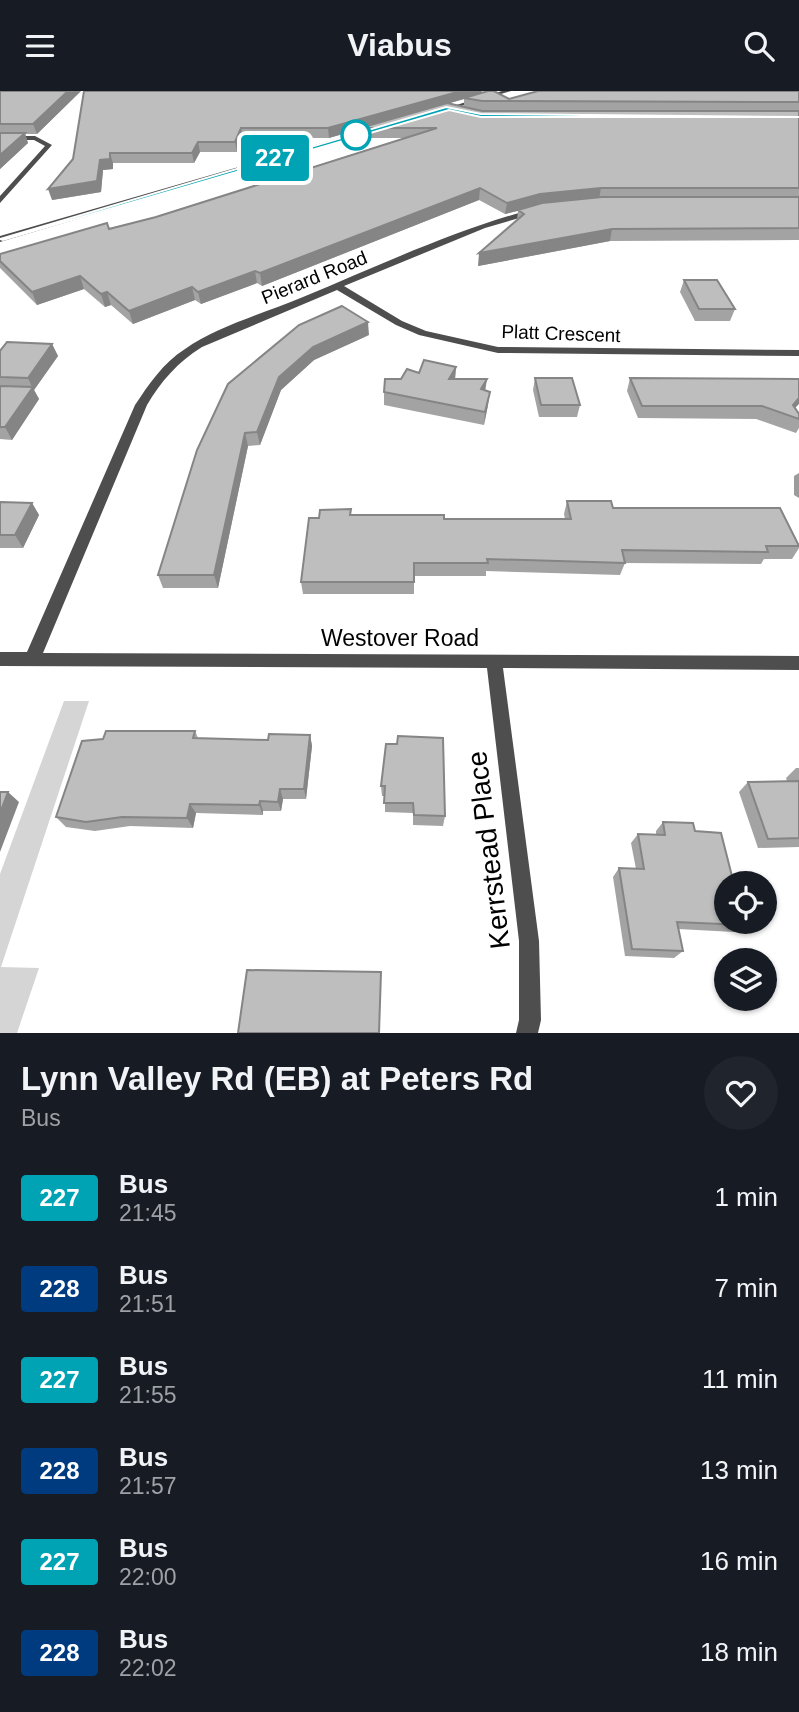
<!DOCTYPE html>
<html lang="en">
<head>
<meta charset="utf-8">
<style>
	body { margin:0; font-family:Arial,sans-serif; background:#20242c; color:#f1f3f6; height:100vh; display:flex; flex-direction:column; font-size:26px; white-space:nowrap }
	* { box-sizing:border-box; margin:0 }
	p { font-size:23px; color:#9ea1a6 }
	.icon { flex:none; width:38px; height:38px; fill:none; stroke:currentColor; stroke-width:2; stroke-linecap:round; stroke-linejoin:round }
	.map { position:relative; height:942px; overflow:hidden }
	.sheet { display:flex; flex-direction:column; background:#171b24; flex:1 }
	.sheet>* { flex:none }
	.badge { padding:0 14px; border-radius:5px; font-size:24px; line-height:46px }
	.buttons { position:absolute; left:714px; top:780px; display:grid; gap:14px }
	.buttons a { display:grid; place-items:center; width:63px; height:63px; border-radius:50%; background:#171b24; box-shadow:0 2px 5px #0004; font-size:35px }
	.map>.badge { position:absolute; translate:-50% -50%; box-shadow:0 0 0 4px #fff }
	.round { display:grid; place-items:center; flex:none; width:74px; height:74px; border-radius:37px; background:#20242c }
	.headline { display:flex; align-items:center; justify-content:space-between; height:119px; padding:0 21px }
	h1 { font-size:33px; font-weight:700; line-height:52px }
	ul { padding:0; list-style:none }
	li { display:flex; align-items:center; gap:21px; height:91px; padding:0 21px }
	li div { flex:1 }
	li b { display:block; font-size:26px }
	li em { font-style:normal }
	li .badge { min-width:77px; font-weight:700; text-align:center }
	header { display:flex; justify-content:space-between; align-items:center; height:91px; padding:0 21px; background:#171b24; font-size:32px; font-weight:700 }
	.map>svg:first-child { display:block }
	.green { fill:#d5d5d5 }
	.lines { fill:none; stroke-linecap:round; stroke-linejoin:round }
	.stream { fill:#9c9c9c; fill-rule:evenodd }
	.minor { fill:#4e4e4e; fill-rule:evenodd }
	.tertiary { fill:#4e4e4e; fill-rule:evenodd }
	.wall { fill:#a3a3a3; fill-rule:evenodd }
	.shaded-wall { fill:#858585 }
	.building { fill:#bebebe; stroke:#858585; stroke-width:2 }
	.line { fill:#00a3b4; stroke:#fff; stroke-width:2 }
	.stop-dot { fill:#fff; stroke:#00a3b4; stroke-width:3.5 }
	.labels { text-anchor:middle; stroke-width:5; stroke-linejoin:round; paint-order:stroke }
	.far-street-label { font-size:19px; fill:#000; stroke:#fff }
	.street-label { font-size:23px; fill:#000; stroke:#fff }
	.near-street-label { font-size:28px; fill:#000; stroke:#fff }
</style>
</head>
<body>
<header><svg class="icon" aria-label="menu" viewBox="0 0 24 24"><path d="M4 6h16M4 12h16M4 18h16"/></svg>Viabus<svg class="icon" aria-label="search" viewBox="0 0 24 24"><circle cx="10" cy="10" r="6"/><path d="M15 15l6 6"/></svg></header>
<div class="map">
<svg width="799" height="942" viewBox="0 0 799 942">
	<rect width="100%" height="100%" fill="#fff"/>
	<!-- green -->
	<path class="green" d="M64 610H89L1 876 39 877 17 942H0V783Z"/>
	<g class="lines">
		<!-- stream -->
		<path class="stream" d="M799 382V407L794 404V385Z"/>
		<!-- minor -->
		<path class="minor" d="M0 45H35L52 54 0 112V105L45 55 34 49H0Z
			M533 118H536V122L485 137 344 195 402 230 426 240 498 256 799 259V265L498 262 419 244 396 234 337 199 202 256C178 271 161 290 147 314L43 562 799 565V579L503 577 539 850 541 929 538 942H516L519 929V850L487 577 0 575V561H27L135 314C149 293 163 272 185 258 218 235 265 222 303 206 378 175 454 139 533 118Z"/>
		<!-- tertiary -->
		<path class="tertiary" d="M502 0H511L445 20 440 19Z
			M374 37 379 38 0 151V145Z"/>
	</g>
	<!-- wall -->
	<path class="wall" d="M0 0H81L37 43H25L28 52 0 78Z
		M84 0 481 2 509 8 799 0V149L610 150 478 175 517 129 518 120 505 123 479 109 262 195 257 192 201 213 195 209 133 233 111 214 105 216 84 198 37 214 0 177V163L156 126 404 47H360V38L329 47H243L237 61H200L194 72H113V78L103 79 101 101 52 109 73 68ZM464 8V16L449 12Z
		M684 189 735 218 730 230H695L680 201Z
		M369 244 314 269 281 299 260 354 248 355 218 497H163L158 484 228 293Z
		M52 253 58 265 34 299 39 308 12 349 0 348V260Z
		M456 276 455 288 485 300 488 314 484 334 384 314V301L401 288 419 282Z
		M535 287 580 314 577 326H539L533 299Z
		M630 287 795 317 799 323V337L796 342 756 328 638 327 627 300Z
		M567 410 613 417 799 454V457L792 468H764L761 473 625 472 620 484 486 480V485H414V503H303L301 491 351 424 444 428H565L564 423Z
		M0 411 32 412 39 424 23 457H0Z
		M195 640 198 647 268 649 310 644 312 655 306 708H283L281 720H263V724L196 722 193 737 130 735 95 740 66 736 56 726Z
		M386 653 445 725 443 735 413 734V722L385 721V705H382L381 695Z
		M796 677H799V756L758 757 739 701 748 691 787 690 786 687Z
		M663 731 695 740 744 834 734 841 678 838 683 860 674 867 625 865 613 786 619 777 636 778 631 752 638 743 656 744V740Z"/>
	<!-- shaded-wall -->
	<path class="shaded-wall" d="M68 0H81L37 43 33 33Z
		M461 0H482L481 3 464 7V8L365 37H360V38L329 47 328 37Z
		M241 37 243 47 237 61 235 51Z
		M25 42 28 52 0 78V64Z
		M198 51 200 61 194 72 192 62Z
		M110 62 113 72V78L103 79 101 101 52 109 48 98Z
		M480 97 479 109 262 195 260 182Z
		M601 97 599 108 539 114 505 123 507 112 540 103Z
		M612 138 610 150 478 175 479 162Z
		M255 180 257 192 201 213 198 201Z
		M80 185 84 198 37 214 32 201Z
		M192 196 195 209 133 233 129 220Z
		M107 201 111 214 105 216 101 203Z
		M368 231 369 244 314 269 281 299 260 354 257 341 279 286 313 256Z
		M52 253 58 265 34 299 39 308 12 349 5 336 32 296 28 287Z
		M456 276 455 288H449Z
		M487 288 485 301 481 298Z
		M490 301 488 314 484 334 485 321Z
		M799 307V313L788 324 793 314Z
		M245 342 248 355 218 497 214 484Z
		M32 412 39 424 23 457 15 444Z
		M310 644 312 655 306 708 304 698Z
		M280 698 283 708 281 720 278 711Z
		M8 701 19 711 0 761V722Z
		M260 710 263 720V724L259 714Z
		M190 713 196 722 193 737 187 727Z"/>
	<!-- building -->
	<path class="building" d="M0 0H68L33 33H0Z
		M84 0H461L328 37H241L235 51H198L192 62H110V68L100 69 97 90 48 98 73 68Z
		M488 0H494L509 8 538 0H799V11L482 10 464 7Z
		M447 12 482 20H799V97H601L540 103 507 112 480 97 260 182 255 180 198 201 192 196 129 220 107 201 101 203 80 185 32 201 0 170V163L107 132 109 138 156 126 437 37H360Z
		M0 42H25L0 64Z
		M602 106H799V137L612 138 479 162 524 123 518 119 542 112Z
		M684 189H717L735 218H699Z
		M342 215 368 231 313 256 279 286 257 341 245 342 214 484H158L197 359 228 293 299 234Z
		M7 251 52 253 28 287 0 286V260Z
		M424 269 456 276 449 288H487L481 298 490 301 485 321 384 301 385 288H401L407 278 419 282Z
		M535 287H572L580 314H541Z
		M630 287 799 288V307L793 314 799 323V328L762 315H642Z
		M0 295 33 296 5 336H0Z
		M567 410H611L613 417H780L799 455H766L768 461 622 459 625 472 487 468 488 472H414V491H301L309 427H319L320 419 351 418 350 424H444V428H571Z
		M0 411 32 412 15 444H0Z
		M106 640H195L193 647 268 649 269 643 310 644 304 698H280L278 711 260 710 259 714 190 713 187 727 122 726 86 731 56 726 82 650 103 648Z
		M398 645 443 647 445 725 414 724 413 712H384L385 695H381L386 653H397Z
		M799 690V747L768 748 748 691Z
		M0 701H8L0 722Z
		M663 731 693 732 695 740 721 742 734 793H726V831H743L744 834 677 831 683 860 632 858 619 777 644 778 638 743 665 744Z
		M247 879 381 881 379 942H238Z"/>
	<!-- line -->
	<path class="line" d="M446 16 481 23 799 26H481L449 19 3 149 0 148Z"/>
	<!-- markers -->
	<circle class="stop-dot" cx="356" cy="44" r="14"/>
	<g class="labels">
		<!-- far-street labels -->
		<g class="far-street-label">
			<text transform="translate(314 186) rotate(-22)" y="7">Pierard Road</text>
			<text transform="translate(561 242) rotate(2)" y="7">Platt Crescent</text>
		</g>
		<!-- street labels -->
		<g class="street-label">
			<text x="400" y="555">Westover Road</text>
		</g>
		<!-- near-street labels -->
		<g class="near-street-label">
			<text transform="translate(488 759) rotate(-97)" y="10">Kerrstead Place</text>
		</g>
	</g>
</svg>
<div class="buttons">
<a><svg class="icon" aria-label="locate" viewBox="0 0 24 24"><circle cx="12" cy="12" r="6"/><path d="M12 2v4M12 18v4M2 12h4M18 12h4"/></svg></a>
<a><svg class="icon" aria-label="layers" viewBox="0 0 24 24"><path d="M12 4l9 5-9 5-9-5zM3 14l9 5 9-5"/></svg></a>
</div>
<b class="badge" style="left:275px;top:67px;background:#00a3b4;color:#fff">227</b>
</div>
<section class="sheet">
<div class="headline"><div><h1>Lynn Valley Rd (EB) at Peters Rd</h1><p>Bus</p></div><a class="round"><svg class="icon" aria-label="heart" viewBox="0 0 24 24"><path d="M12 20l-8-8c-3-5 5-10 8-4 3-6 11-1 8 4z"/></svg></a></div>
<ul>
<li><span class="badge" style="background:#00a3b4;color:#fff">227</span><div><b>Bus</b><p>21:45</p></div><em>1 min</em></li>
<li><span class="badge" style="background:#003b80;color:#fff">228</span><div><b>Bus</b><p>21:51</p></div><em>7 min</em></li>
<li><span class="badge" style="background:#00a3b4;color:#fff">227</span><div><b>Bus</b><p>21:55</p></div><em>11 min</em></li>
<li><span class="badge" style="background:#003b80;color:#fff">228</span><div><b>Bus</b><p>21:57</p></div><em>13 min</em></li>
<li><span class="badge" style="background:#00a3b4;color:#fff">227</span><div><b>Bus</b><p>22:00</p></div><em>16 min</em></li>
<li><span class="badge" style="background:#003b80;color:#fff">228</span><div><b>Bus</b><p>22:02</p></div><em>18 min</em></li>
</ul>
</section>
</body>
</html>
